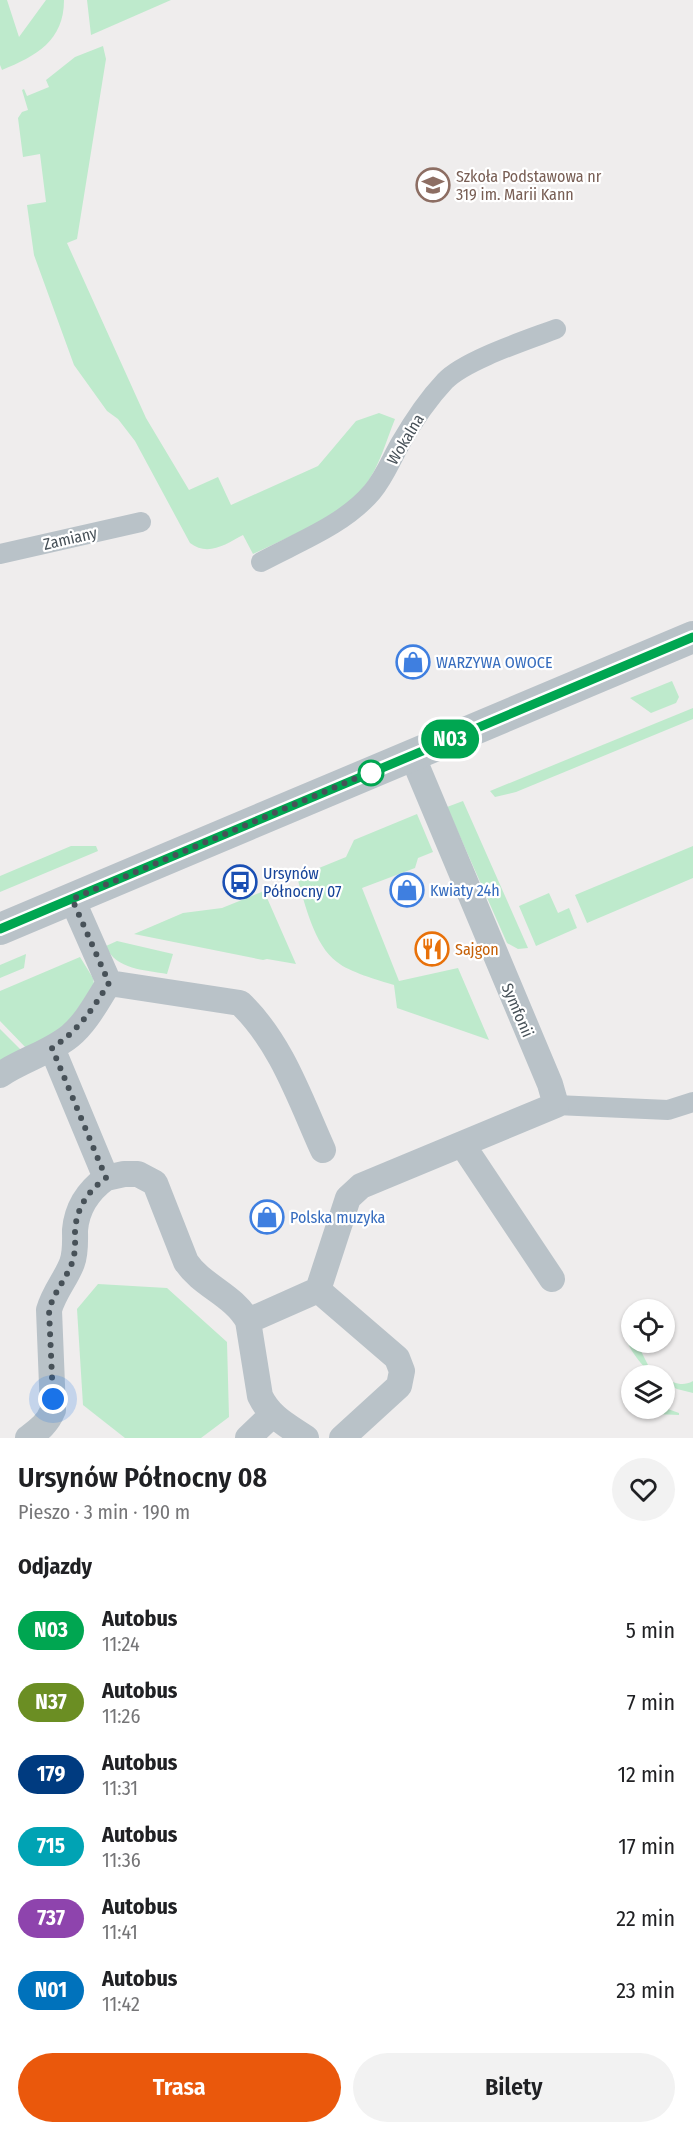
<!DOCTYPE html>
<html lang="pl">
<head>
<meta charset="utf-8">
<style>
	body { margin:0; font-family:"Fira Sans Condensed",sans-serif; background:#f2f2f2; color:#202124; height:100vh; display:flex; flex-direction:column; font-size:22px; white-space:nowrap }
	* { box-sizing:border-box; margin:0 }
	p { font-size:20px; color:#757577 }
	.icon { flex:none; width:33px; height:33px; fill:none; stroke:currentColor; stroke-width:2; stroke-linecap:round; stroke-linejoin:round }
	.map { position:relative; height:1438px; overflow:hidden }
	.side { display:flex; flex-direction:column; background:#fff; flex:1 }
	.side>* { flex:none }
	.badge { padding:0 12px; border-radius:20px; font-size:21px; line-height:39px }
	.controls { position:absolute; left:621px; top:1299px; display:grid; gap:12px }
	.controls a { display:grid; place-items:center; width:54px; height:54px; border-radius:50%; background:#fff; box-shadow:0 2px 4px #0004; font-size:30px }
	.you { position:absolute; width:30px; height:30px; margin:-15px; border:4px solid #fff; border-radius:50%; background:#1a73e8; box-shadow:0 0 0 9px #1a73e833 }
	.map>.badge { position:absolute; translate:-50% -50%; box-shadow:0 0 0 3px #fff }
	h2 { padding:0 18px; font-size:22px; line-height:54px }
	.round { display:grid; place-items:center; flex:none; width:63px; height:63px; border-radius:32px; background:#f2f2f2 }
	.overview { display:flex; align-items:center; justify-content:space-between; height:102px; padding:0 18px }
	h1 { font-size:28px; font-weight:600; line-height:45px }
	.button { display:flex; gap:12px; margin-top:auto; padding:12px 18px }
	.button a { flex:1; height:69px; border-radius:36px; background:#ea580c; color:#fff; font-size:24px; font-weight:600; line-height:69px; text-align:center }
	.button a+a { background:#f2f2f2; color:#202124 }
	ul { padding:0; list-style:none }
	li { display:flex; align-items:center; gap:18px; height:72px; padding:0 18px }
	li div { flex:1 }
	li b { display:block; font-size:22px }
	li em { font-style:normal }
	li .badge { min-width:66px; font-weight:700; text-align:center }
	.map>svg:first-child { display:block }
	.green { fill:#beeacc }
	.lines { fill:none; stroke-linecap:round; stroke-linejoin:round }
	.pedestrian { stroke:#b9c2c8; stroke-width:20 }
	.minor { stroke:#b9c2c8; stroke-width:26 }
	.tertiary { stroke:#b9c2c8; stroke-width:32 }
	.line-casing { stroke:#fff; stroke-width:14 }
	.line { stroke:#00a651; stroke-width:9 }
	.walk { stroke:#475158; stroke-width:6; stroke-dasharray:0 10.8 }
	.stop-dot { fill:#fff; stroke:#00a651; stroke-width:3 }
	.labels { text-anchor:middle; stroke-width:4.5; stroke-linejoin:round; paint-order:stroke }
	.education-label { font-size:16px; fill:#785e54; stroke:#fff; text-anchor:start }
	.street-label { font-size:16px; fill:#475158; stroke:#fff }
	.shop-label { font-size:16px; fill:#366cbe; stroke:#fff; text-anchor:start }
	.transit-label { font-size:16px; fill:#164399; stroke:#fff; text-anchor:start }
	.food-label { font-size:16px; fill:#c56008; stroke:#fff; text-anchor:start }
</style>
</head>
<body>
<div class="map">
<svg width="693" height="1438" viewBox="0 0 693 1438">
	<rect width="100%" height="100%" fill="#efeded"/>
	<!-- green -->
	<path class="green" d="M0 0H7L19 37 46 0H64C64 41 36 56 2 70L0 65Z
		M87 0H171L91 35Z
		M103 46 106 59 77 239 67 243 146 418 189 490 218 477 231 505 318 466 356 421 379 413 395 419C386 441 379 468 364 487 342 516 286 538 253 554L243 535C226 544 208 557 190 543L135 441 118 419 107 411 74 365 34 255 27 205 46 202 40 154 23 157 18 118 22 112 28 110 22 90 24 89 27 96 49 87 46 80 75 57Z
		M672 681 679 697 676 703 651 713 630 698Z
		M693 708V719L516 792 495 797 490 791Z
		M463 801 528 948 518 949 507 943 447 807Z
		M417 814 433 852 418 858 415 868 362 888 399 981 458 968 489 1040 397 1008 394 985C378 980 349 972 337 962 314 945 305 904 297 877L346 857 354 840Z
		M71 846H96L98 851 0 892V876Z
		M693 846V878L587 923 575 895Z
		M264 891 296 964 267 959 263 960 134 934 183 913 222 908Z
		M549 893 558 913 569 908 577 928 536 946 519 906Z
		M117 941 173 954 167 974C146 970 115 970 106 946Z
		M26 954 24 968 0 978V965Z
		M80 957 93 978 94 984 67 1025 28 1050 0 1021V991Z
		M0 1029 24 1053 0 1063Z
		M98 1284 167 1288 227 1342 229 1417 201 1438H125L83 1405 77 1309Z
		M624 1320 631 1332 632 1342 637 1343 649 1367 660 1375H653C640 1365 619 1338 624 1320Z
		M664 1378C675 1383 682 1387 693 1381V1393L677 1389 665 1383Z
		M665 1408 679 1413V1415L655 1414 642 1411 640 1409Z"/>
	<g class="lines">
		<!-- pedestrian -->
		<path class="pedestrian" d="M0 554 141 522
			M261 562C298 542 344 525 372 492 384 478 391 460 400 444 412 423 428 399 445 381 465 360 527 340 556 329
			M556 1105 668 1110 693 1102"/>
		<!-- minor -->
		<path class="minor" d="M109 983 240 1003C281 1042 300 1099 323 1150
			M52 1048 106 1178 124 1174H138L155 1183 186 1262C202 1286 234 1295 248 1321L260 1396C270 1417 287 1425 306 1438
			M0 1075C22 1060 49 1053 70 1036 87 1022 97 1001 109 983L72 899
			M462 1144 552 1279
			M248 1321 318 1290
			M28 1438C40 1429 47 1424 53 1410L49 1310C54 1292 66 1279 72 1263 76 1252 75 1241 75 1230 77 1207 88 1191 106 1178
			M248 1438 272 1415
			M342 1438 399 1386 402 1371 397 1358 318 1290 348 1198 361 1186 556 1105 550 1084 412 755"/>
		<!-- tertiary -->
		<path class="tertiary" d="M0 929 693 637"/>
	</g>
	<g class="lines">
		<!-- line casing -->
		<g class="line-casing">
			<path id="line" d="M0 929 693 637"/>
		</g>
		<!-- line -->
		<use href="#line" class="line"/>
		<!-- walk -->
		<path class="walk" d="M53 1399 49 1310C54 1292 66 1279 72 1263 76 1252 75 1241 75 1230 77 1207 88 1191 106 1178L52 1048C79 1030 91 1011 109 983L72 899 378 769 371 773"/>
	</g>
	<!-- icons -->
	<defs>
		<g id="school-ring" transform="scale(1.725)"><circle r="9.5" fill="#fff" stroke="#8d6e63" stroke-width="1.5"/><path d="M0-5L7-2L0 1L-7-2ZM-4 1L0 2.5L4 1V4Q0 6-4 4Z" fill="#8d6e63"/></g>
		<g id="shop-ring" transform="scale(1.725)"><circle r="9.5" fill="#fff" stroke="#3f7fe0" stroke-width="1.5"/><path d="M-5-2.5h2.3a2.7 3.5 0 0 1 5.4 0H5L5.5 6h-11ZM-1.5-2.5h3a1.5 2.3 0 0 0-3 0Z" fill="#3f7fe0"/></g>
		<g id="bus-ring" transform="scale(1.725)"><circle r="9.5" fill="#fff" stroke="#1a4fb4" stroke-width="1.5"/><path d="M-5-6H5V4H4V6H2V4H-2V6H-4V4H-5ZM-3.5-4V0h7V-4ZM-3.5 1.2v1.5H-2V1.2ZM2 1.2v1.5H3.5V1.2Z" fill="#1a4fb4"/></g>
		<g id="restaurant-ring" transform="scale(1.725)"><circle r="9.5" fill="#fff" stroke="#e8710a" stroke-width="1.5"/><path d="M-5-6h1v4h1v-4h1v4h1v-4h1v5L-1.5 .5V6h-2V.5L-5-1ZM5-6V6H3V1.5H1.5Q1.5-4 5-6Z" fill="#e8710a"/></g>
	</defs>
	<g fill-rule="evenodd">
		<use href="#school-ring" x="433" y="185"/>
		<use href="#shop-ring" x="413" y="662"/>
		<use href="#bus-ring" x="240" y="882"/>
		<use href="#shop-ring" x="407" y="890"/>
		<use href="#restaurant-ring" x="432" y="949"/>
		<use href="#shop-ring" x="267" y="1217"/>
	</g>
	<!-- markers -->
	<circle class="stop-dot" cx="371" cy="773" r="12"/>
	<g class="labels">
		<!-- education labels -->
		<g class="education-label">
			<text x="456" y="182">Szkoła Podstawowa nr<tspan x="456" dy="18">319 im. Marii Kann</tspan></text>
		</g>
		<!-- street labels -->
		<g class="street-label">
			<text transform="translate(405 439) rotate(-59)" y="6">Wokalna</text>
			<text transform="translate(70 538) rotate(-13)" y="6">Zamiany</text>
			<text transform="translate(518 1010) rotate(67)" y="6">Symfonii</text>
		</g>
		<!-- shop labels -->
		<g class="shop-label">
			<text x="436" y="668">WARZYWA OWOCE</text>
			<text x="430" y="896">Kwiaty 24h</text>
			<text x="290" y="1223">Polska muzyka</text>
		</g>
		<!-- transit labels -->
		<g class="transit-label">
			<text x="263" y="879">Ursynów<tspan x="263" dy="18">Północny 07</tspan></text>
		</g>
		<!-- food labels -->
		<g class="food-label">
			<text x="455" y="955">Sajgon</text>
		</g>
	</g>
</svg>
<div class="controls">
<a><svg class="icon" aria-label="locate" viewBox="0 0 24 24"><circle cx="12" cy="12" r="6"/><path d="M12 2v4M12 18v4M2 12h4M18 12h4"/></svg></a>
<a><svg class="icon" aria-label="layers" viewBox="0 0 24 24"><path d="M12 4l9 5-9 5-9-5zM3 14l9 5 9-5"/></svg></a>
</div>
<div class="you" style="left:53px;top:1399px"></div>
<b class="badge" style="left:450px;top:739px;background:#00a651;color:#fff">N03</b>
</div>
<section class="side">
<div class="overview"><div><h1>Ursynów Północny 08</h1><p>Pieszo · 3 min · 190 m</p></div><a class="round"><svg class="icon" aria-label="heart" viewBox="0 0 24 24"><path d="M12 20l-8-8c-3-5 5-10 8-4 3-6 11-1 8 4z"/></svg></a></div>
<h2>Odjazdy</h2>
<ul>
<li><span class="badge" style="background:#00a651;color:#fff">N03</span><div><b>Autobus</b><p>11:24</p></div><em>5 min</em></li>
<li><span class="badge" style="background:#6b8e23;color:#fff">N37</span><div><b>Autobus</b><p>11:26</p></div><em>7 min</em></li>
<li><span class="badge" style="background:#003b80;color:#fff">179</span><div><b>Autobus</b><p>11:31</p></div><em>12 min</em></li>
<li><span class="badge" style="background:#00a3b4;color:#fff">715</span><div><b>Autobus</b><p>11:36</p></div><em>17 min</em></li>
<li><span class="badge" style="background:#8e44ad;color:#fff">737</span><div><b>Autobus</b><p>11:41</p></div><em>22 min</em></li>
<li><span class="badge" style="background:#0072bc;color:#fff">N01</span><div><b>Autobus</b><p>11:42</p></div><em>23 min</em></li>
</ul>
<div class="button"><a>Trasa</a><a>Bilety</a></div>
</section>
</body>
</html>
